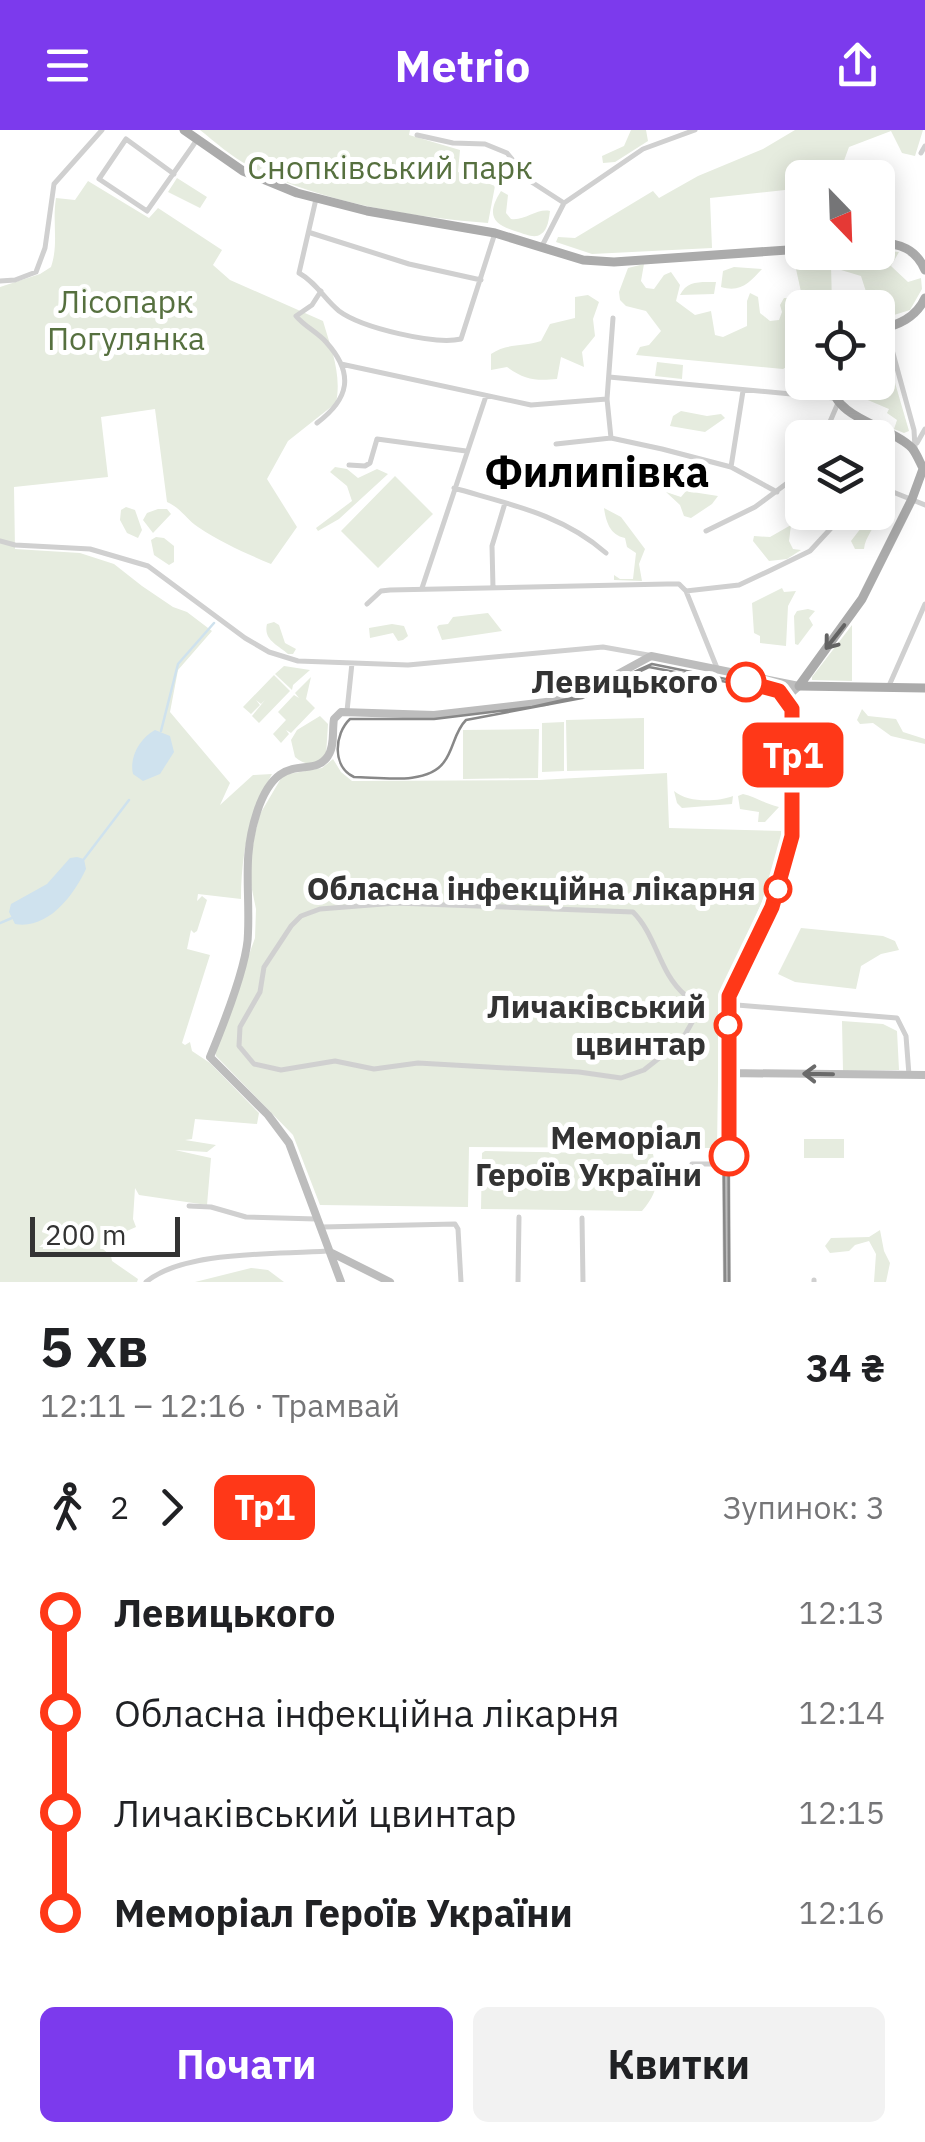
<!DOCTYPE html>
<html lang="uk">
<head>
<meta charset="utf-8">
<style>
	body { margin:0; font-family:"IBM Plex Sans",sans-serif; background:#f2f2f2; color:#202124; height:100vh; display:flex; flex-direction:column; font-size:38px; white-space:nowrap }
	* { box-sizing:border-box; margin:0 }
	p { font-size:32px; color:#757577 }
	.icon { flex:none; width:55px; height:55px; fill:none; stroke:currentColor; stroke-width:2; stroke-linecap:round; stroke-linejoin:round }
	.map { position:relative; height:1152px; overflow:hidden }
	.details { display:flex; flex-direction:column; background:#fff; flex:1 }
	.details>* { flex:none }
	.badge { padding:0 20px; border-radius:15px; font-size:35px; line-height:65px }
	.needle { width:65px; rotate:157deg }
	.controls { position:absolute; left:785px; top:30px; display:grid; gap:20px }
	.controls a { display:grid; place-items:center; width:110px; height:110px; border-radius:15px; background:#fff; box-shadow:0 5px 25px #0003; font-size:50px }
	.scale { position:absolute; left:30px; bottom:25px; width:150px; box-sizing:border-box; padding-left:10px; border:5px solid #333; border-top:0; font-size:28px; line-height:35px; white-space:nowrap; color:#333; -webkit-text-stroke:8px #fff; paint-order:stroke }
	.map>.badge { position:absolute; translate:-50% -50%; box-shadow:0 0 0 5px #fff }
	.legs { display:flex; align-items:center; gap:15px; height:110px; padding:0 40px; font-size:32px }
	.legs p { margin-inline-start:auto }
	.headline { display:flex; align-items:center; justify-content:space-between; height:170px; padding:0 40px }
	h1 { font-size:55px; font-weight:700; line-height:75px }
	.action { display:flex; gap:20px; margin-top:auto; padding:20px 40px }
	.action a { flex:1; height:115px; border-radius:15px; background:#7c3aed; color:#fff; font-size:40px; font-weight:700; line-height:115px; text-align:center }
	.action a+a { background:#f2f2f2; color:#202124 }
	ul { padding:0 40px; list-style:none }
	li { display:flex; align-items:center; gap:35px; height:100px; font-size:38px }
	li i { display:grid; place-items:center; width:15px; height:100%; margin:0 12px; background:currentColor }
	li i::after { content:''; width:25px; height:25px; margin:-12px; border:8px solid; border-radius:50%; background:#fff }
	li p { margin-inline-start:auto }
	li:first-child i { background:linear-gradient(#0000 50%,currentColor 0) }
	li:last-child i { background:linear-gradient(currentColor 50%,#0000 0) }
	header { display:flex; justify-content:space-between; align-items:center; height:130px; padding:0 40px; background:#7c3aed; color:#fff; font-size:45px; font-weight:700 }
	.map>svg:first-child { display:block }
	.green { fill:#e6ecdf }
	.water { fill:#cfe2ee }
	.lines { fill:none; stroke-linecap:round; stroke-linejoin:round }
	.stream { stroke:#cfe2ee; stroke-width:2.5 }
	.street { stroke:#d0d0d0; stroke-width:5 }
	.secondary { stroke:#bdbdbd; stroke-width:8 }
	.primary { stroke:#ababab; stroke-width:9 }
	.tram { stroke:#888; stroke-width:2.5 }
	.oneway { stroke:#636363 }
	.oneway2 { stroke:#6a6a6a }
	.line-1-casing { stroke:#fff; stroke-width:22 }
	.line-1 { stroke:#ff3818; stroke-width:15 }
	.stop-1-dot { fill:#fff; stroke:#ff3818; stroke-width:5 }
	.labels { text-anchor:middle; stroke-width:10; stroke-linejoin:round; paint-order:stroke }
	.park-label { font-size:32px; fill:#56703f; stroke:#fff }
	.stop-label { font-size:32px; font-weight:bold; fill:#333; stroke:#fff; text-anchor:end }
	.district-label { font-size:42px; font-weight:bold; fill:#000; stroke:#fff }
</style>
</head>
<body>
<header><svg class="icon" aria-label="menu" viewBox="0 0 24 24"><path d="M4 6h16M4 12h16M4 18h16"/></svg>Metrio<svg class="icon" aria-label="share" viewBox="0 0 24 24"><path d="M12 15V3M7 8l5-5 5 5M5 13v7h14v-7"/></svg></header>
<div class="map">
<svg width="925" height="1152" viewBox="0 0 925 1152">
	<rect width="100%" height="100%" fill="#fff"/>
	<!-- green -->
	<path class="green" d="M200 0H410L409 5 460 20 458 42 495 56 488 93C410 87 320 72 249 36 232 27 215 12 200 0Z
		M631 0H646L648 11 615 32 603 33 602 26 624 16Z
		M795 0H923L915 26 902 23 891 1 849 17 842 36 785 47V60L710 68 712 118 592 124 556 112 558 107 575 108 653 61 659 68 698 46 763 19Z
		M177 48 207 67 200 78 168 62Z
		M88 51 149 88 158 78 222 120 213 135 230 150 323 191C331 219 342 244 336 273L288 311 267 349 297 397 271 434C245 423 222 413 198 397 186 389 181 378 167 372L155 279 101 287 108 347 14 357 15 419 80 423 114 434 142 456 173 477 187 482 212 501 178 540 170 582 230 653 220 675 253 645 272 644C249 683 241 725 241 769L198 764 197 771 202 766 207 770 197 801 194 803 191 800 187 819 210 825 182 913 185 915 190 912 192 921 210 933 259 983 257 994 195 989 192 1009 185 1010 216 1015 207 1022 175 1020 211 1028 207 1075 139 1065 135 1058 133 1089 136 1097 111 1108 103 1119 111 1126 112 1131 138 1149 137 1152H0V157L40 144 51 137C59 113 52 93 56 68L75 70Z
		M501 61 508 65 506 83 511 89C525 91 537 78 550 81 549 88 548 100 541 104 535 109 525 104 518 102 494 95 485 86 501 61Z
		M878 120 899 122 891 136 908 152 921 148 922 159 910 180 878 190V178L820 177 811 169 803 171 796 139 802 127 823 129 831 135 832 175 848 171 856 177 869 171 861 146 841 140 834 123Z
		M644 134 641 151 646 158 654 159 664 145 671 142 680 155 676 171 695 185 711 181 715 205 723 207 747 196V171L750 163 758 167 760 183 770 191 779 190 782 182 780 175 784 168H793L799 174 802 228 783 239 636 225 640 217 649 215 661 201 646 181 626 176 620 170 619 162 628 138Z
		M734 137 762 139C750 152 741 163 721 157L723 141Z
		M716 152 714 164 680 165C687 150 701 152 716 152Z
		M588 165 599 172 593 189 595 206 582 222 584 237 561 227 557 249C536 251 525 250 507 237L491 240V224C507 213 523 217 541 211L550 194 575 188V167Z
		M882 208 909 301 904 303 894 299 897 290 887 283 889 279 856 265 860 253 878 252V209Z
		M657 232 683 235 682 249 655 246Z
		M681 281 707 286 721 284 725 288 705 302 670 296 673 286Z
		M335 337 347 339 358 348 377 339 388 344 339 389 318 401 316 398 352 371 347 356 330 342Z
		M395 346 433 384 378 438 341 401Z
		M686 361 718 366 712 374 691 388 684 386 680 375 666 362 681 367Z
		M126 377 135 380 142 400 138 408 127 403 120 390 121 380Z
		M604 378 621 387 645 419 639 434 642 451 614 450V445L620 449H633L636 423 627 417 625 408C610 405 606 392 604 378Z
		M158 379H167L171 384 153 403 143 390 147 383Z
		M870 382 877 383C878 396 865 405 864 419H855L851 411 861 398 859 392Z
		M791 395 789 411 793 419 801 420 787 429 769 431 753 411 754 406 770 407Z
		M156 407 164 408 174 416V432L169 435 154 425 151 410Z
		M782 458 784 462 796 461 788 476 786 516 760 513V506L754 503 752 473Z
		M808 479 815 481 809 488 813 495 798 515 795 514 794 486 797 481Z
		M488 483 502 501 442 510 437 497 439 495 448 494 453 487Z
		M274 492 279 495 285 513 296 519 293 524H288C278 515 263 510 267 494Z
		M392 494 404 496 408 506 403 510 398 511 393 503 370 508 369 498Z
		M852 495V551L812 550V547Z
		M284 536 310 540 293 555 292 560 275 544Z
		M274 545 290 561 259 593 252 586 265 570 261 574 256 570 260 575 251 584 243 577Z
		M311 547 306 569 315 578 291 603 286 600 289 604 281 613 273 604 286 590 278 582 294 565 299 568 295 563Z
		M862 579 868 586 896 589 903 602 925 609V614L891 606 873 593 860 594 857 590Z
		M320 586 328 594 326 625C316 634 306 637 295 627L291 610 297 600Z
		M644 588V639L567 641 566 590Z
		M564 592V641L542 642V593Z
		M539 599 538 648 463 649V600Z
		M333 629 341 642 352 651 539 650 667 643 669 698 784 701 771 751 723 861 719 883 717 1018 469 1017 468 1077 320 1075 293 1005 216 926 215 919 255 808 256 779 249 745 254 708 260 684 283 645 322 638Z
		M674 661C688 673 717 672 733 666L732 674 682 678 677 673Z
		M743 664C756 667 765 674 779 677L765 692H758L759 682 740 679 738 666Z
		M801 798 883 806 895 811 899 820 881 824 861 836 856 859 795 852 778 844Z
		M842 891 883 894 897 901 899 940 843 941Z
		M804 1009H844V1028H804Z
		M485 1021 653 1024C658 1049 660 1060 642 1081L481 1079 482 1023Z
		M880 1100 884 1121 890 1133 886 1152H874L876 1124 869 1111 855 1115 849 1121 830 1123 825 1116 831 1108 869 1107Z
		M251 1138 268 1140 284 1152H195Z"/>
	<!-- water -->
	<path class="water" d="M155 600 170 606 174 622 160 644 143 651 133 644C129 627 140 608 155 600Z
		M77 727 84 729 86 739C74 765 48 800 15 794L9 782 11 774 47 754 70 728Z"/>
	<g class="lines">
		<!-- stream -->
		<path class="stream" d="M161 601 178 534 214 493
			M84 729 129 670
			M0 793 12 788"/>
		<!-- street -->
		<path class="street" d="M417 5 453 13 485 14 507 23 530 51 564 73
			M921 23 925 16
			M174 44 126 9 99 49 147 81 192 17 196 11
			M316 69 299 143C317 153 324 169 339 181 362 198 435 215 461 209L495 103
			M311 103 409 134 481 150
			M542 116 564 73 643 19 695 0
			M0 151 15 150 36 142 45 118 54 54 102 0
			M886 198 914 300 915 318
			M341 234 531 275 607 269
			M609 247 834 268
			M317 293C349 269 355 244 326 212 317 202 304 196 296 186L312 175 321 161
			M611 308 607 269 613 188
			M823 308 838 273
			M917 313 925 299
			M556 314 611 308 662 319 731 337 777 362
			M349 335 365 336 370 333 377 309 466 321
			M731 337 743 261
			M878 356 925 375
			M454 358C508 374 562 384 606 423
			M706 401 755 377 802 342
			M0 411 15 415 90 419 148 436 245 508 269 522 298 531 408 535 603 517 648 525
			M422 458 486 266
			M493 458 492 416 505 373
			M367 474 381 461 390 460 667 454H679L686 461
			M717 538 686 461 739 455 769 441 810 421 846 382
			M888 558 925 474
			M347 581 352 533
			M685 865C659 843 657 806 633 782L396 773 320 779 301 786 291 796 264 837 260 862 240 897 239 916 254 934 281 940 335 931 374 939 418 933 579 942 621 948 644 940 682 910 695 887
			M725 874 897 888 906 906 909 945
			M692 1034H727
			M189 1076 211 1077 246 1087 316 1089
			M582 1088 583 1152
			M322 1097 455 1094 458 1099 461 1152
			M814 1150V1152
			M146 1152C185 1120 276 1125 327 1121
			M518 1152 519 1087"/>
		<!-- secondary -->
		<path class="secondary" d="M726 943 925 945
			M332 1123 390 1152
			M341 1152 289 1013 268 985 210 927C222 898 248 833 248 803 250 758 242 727 257 682 279 616 312 651 328 626 335 616 332 600 334 589L341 582 434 585 546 572 596 556 651 526 799 556
			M727 1152 725 874C732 835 762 800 775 762 797 698 790 631 790 564L799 556"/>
		<!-- primary -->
		<path class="primary" d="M184 0 243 41 297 63 367 81 495 103 583 130 614 132 802 119
			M878 113C900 113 916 119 925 140
			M878 200C898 195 916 188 925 168
			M831 252C834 290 889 295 912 318 917 324 920 333 924 340
			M923 339 912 369 862 469 799 556 925 558"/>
		<!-- tram -->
		<path class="tram" d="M725 1152 722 879C729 841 755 810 769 774 793 713 789 650 790 585 787 566 775 562 758 558L649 537 582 568 466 590C454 602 454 619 444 632 427 656 379 647 354 647 332 637 334 604 350 589H434L532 577 581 566 652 534 775 559 787 569 793 585C792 653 797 711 772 776 760 810 733 839 728 874L729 1152"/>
	</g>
	<!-- one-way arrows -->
	<defs><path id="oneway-shaft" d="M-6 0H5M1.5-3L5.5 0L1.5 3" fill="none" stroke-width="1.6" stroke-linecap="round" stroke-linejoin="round" transform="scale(2.5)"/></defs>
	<use class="oneway" href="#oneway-shaft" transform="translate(835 507) rotate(128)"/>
	<use class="oneway2" href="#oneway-shaft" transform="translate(818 944) rotate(-179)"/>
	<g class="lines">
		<!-- line-1 casing -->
		<g class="line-1-casing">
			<path id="line-1" d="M729 1026V866L772 777 792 706V579L779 561 746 552"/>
		</g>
		<!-- line-1 -->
		<use href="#line-1" class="line-1"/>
	</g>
	<!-- markers -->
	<g class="stop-1-dot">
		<circle cx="746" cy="552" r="18"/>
		<circle cx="778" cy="759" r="12"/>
		<circle cx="728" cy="895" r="12"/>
		<circle cx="729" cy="1026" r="18"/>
	</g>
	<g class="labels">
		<!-- park labels -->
		<g class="park-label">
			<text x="390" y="49">Снопківський парк</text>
			<text x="126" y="183">Лісопарк<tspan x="126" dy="37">Погулянка</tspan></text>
		</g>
		<!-- stop labels -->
		<g class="stop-label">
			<text x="718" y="563">Левицького</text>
			<text x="756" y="770">Обласна інфекційна лікарня</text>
			<text x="706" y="888">Личаківський<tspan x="706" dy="37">цвинтар</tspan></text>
			<text x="702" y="1019">Меморіал<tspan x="702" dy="37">Героїв України</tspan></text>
		</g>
		<!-- district labels -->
		<g class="district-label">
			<text x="597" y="357">Филипівка</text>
		</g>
	</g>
</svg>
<div class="controls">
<a><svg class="needle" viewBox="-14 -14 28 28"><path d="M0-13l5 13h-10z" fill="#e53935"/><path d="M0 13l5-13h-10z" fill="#757577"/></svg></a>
<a><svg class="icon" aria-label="locate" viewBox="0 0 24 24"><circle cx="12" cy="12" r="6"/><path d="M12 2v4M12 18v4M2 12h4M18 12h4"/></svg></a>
<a><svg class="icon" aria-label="layers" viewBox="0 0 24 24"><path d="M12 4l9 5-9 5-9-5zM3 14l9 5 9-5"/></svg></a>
</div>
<div class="scale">200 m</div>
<b class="badge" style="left:793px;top:625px;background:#ff3818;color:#fff">Тр1</b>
</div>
<section class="details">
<div class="headline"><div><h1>5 хв</h1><p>12:11 – 12:16 · Трамвай</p></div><b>34 ₴</b></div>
<div class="legs"><svg class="icon" aria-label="walk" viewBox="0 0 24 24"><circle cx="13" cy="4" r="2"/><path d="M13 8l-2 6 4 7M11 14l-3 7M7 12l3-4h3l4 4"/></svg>2<svg class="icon" aria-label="forward" viewBox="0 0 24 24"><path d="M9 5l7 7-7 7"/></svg><b class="badge" style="background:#ff3818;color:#fff">Тр1</b><p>Зупинок: 3</p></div>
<ul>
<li><i style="color:#ff3818"></i><b>Левицького</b><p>12:13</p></li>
<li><i style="color:#ff3818"></i><span>Обласна інфекційна лікарня</span><p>12:14</p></li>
<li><i style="color:#ff3818"></i><span>Личаківський цвинтар</span><p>12:15</p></li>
<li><i style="color:#ff3818"></i><b>Меморіал Героїв України</b><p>12:16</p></li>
</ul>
<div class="action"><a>Почати</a><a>Квитки</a></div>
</section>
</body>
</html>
